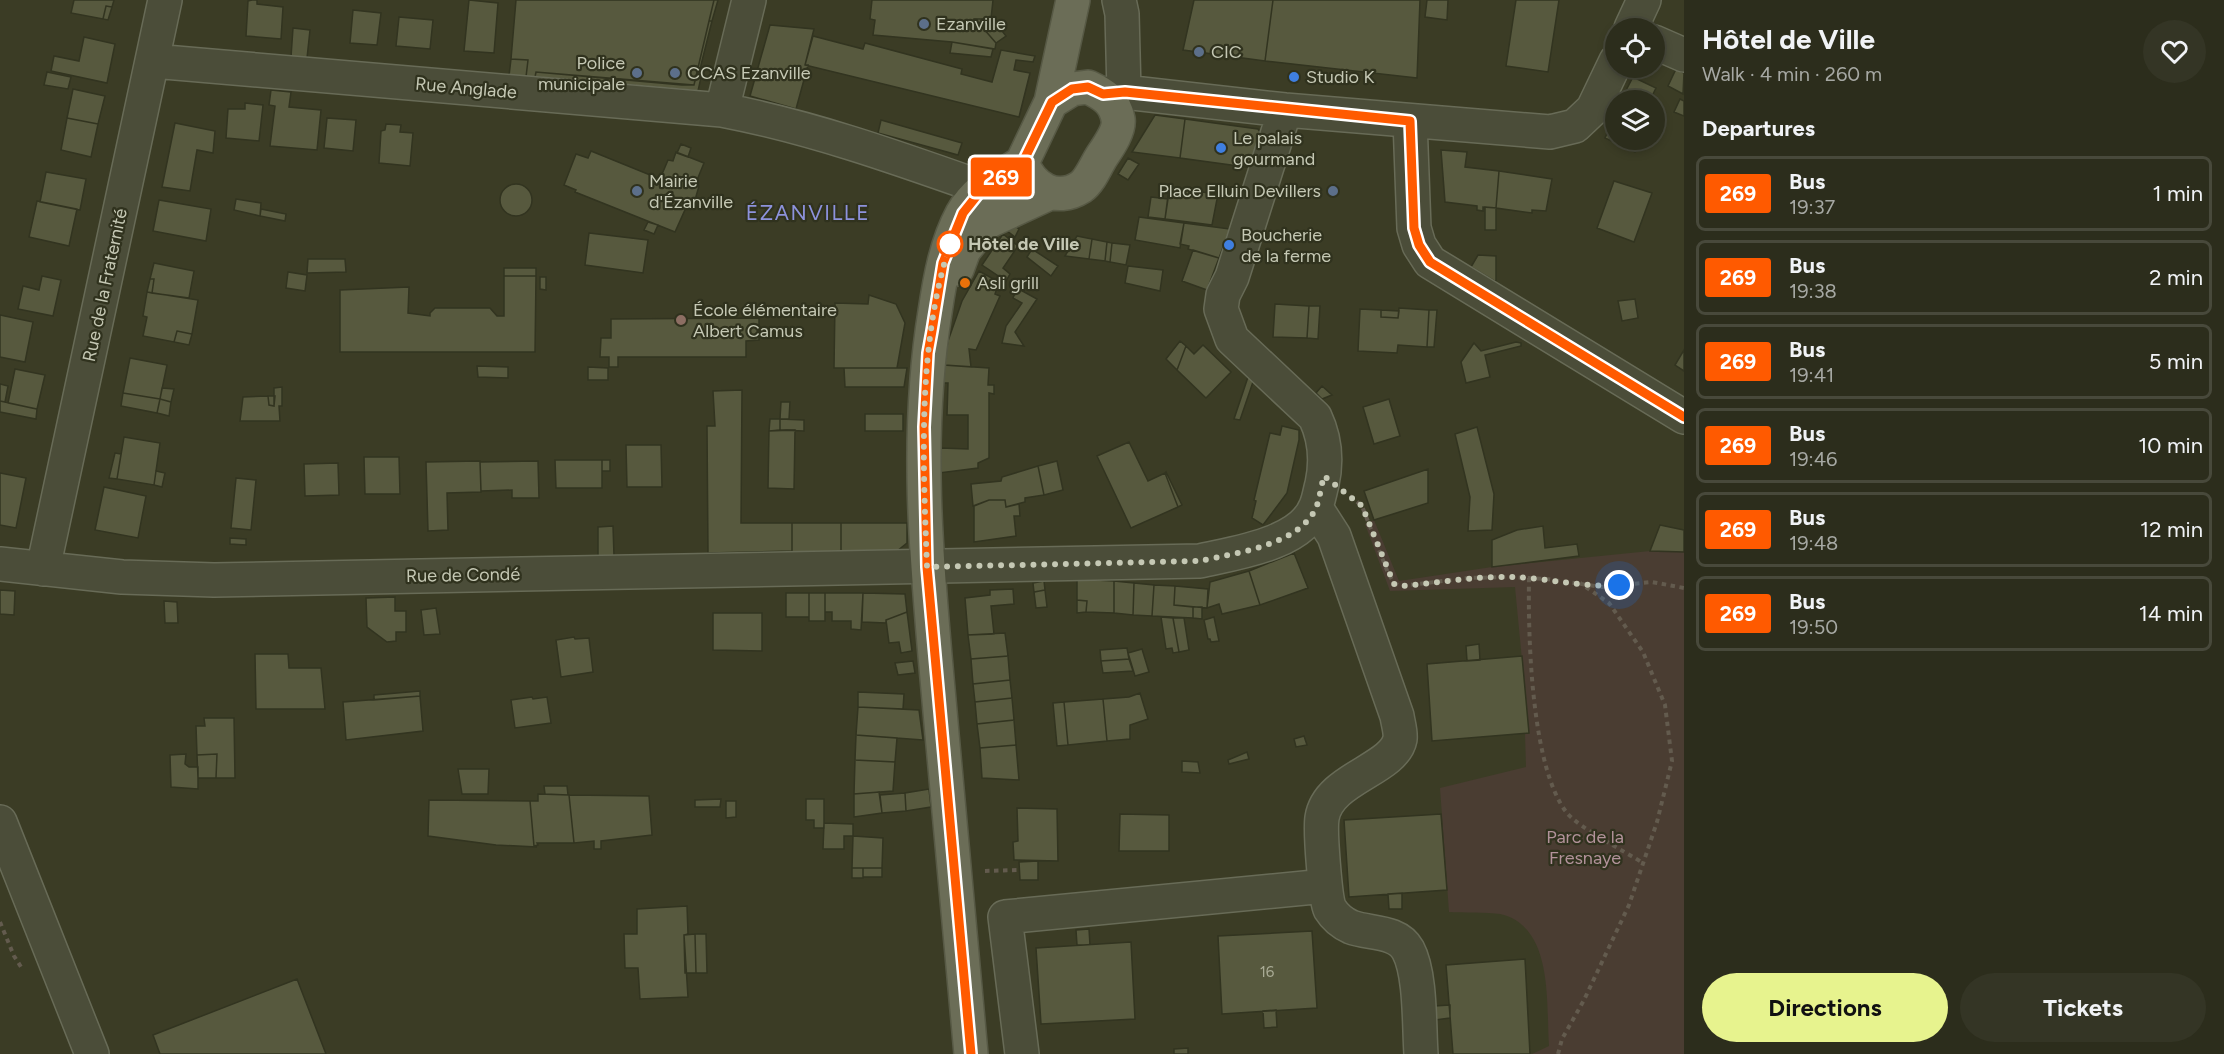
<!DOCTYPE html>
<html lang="en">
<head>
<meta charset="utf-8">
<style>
	body { margin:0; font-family:Figtree,sans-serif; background:#343525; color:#f1f3f6; height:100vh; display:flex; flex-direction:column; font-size:22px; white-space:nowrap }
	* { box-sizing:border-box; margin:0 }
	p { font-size:20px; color:#a6a8a3 }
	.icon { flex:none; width:33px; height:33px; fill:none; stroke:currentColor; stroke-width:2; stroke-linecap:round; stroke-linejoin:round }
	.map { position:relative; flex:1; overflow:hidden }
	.drawer { display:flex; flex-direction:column; background:#2c2d1c; width:540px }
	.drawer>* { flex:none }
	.badge { padding:0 12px; border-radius:4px; font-size:21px; line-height:39px }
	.fabs { position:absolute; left:1605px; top:18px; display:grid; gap:12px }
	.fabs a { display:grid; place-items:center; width:60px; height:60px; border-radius:50%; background:#2c2d1c; box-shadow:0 3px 9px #0003,0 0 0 2px #48493b; font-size:30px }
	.you { position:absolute; width:30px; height:30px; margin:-15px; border:4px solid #fff; border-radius:50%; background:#1a73e8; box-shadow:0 0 0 9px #1a73e833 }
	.map>.badge { position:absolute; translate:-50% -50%; box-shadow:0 0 0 3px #fff }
	h2 { padding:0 18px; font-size:22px; line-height:54px }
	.round { display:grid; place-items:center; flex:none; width:63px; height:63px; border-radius:32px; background:#343525 }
	.headline { display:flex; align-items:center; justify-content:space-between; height:102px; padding:0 18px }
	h1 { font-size:28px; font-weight:700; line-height:45px }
	.primary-button { display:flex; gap:12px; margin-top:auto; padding:12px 18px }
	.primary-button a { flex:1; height:69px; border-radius:36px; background:#e7f38e; color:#111; font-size:24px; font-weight:700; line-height:69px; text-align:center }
	.primary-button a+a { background:#343525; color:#f1f3f6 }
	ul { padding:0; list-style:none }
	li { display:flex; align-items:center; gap:18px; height:75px; margin:0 12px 9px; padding:0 6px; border:3px solid #48493b; border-radius:9px }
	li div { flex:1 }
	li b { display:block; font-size:22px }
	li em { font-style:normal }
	li .badge { min-width:66px; font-weight:700; text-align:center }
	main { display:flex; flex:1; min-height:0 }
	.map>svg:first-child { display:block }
	.green { fill:#4a3d32 }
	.building { fill:#57593e; stroke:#323420; stroke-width:1.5 }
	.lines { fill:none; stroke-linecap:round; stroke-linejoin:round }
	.minor-casing { stroke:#686b57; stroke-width:36 }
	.major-casing { stroke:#575945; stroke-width:36 }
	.path { stroke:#635b4e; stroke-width:4; stroke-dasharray:4.5 4.5; stroke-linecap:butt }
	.minor { stroke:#4b4d39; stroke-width:33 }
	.major { stroke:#6b6d57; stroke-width:33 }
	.line-casing { stroke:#fff; stroke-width:14 }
	.line { stroke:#ff5a00; stroke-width:9 }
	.walk { stroke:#c5c8b4; stroke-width:6; stroke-dasharray:0 10.8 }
	.service-dot { fill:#5c6f8a; stroke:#30321e; stroke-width:2 }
	.shop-dot { fill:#3f7fe0; stroke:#30321e; stroke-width:2 }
	.stop-dot { fill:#fff; stroke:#ff5a00; stroke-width:3 }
	.food-dot { fill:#e8710a; stroke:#30321e; stroke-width:2 }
	.education-dot { fill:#8d6e63; stroke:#30321e; stroke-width:2 }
	.labels { text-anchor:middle; stroke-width:4.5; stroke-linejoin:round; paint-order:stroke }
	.number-label { font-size:15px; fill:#aaac96 }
	.poi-label { font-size:18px; fill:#c5c8b4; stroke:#30321e; text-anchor:start }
	.street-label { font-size:18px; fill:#c5c8b4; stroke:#30321e }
	.stop-label { font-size:18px; font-weight:bold; fill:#c5c8b4; stroke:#30321e; text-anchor:start }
	.park-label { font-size:18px; fill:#b2929a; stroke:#30321e }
	.quarter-label { font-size:21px; letter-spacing:1.5px; fill:#8d92dc; stroke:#30321e }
</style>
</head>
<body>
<main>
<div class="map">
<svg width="1684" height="1054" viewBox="0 0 1684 1054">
	<rect width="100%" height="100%" fill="#3b3c25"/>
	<!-- green -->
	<path class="green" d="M1374 520 1399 581 1492 567 1650 551 1684 552V1054H1532L1549 1046C1546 1003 1554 926 1500 914 1488 912 1463 913 1449 912L1440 788 1526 767 1525 734 1529 733 1515 587 1390 591 1365 524Z"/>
	<!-- building -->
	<path class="building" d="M74 0H114L112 7 106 6 103 19 71 13Z
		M252 0H257V4L283 7 281 39 246 36 248 1Z
		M469 0 498 3 494 53 464 51Z
		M516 0H714L694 85H682L536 72 535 77H526L528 60 511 59Z
		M714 0H718L712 21H709Z
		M872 0H993L991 19H974V27L983 28 996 43 995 49 952 42 873 35 875 20 870 19Z
		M1194 0H1273L1265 61 1183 50Z
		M1273 0H1420L1417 78 1265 61Z
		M1427 0H1448L1447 20 1425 17Z
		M1516 0H1559L1548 72 1506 66Z
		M106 6 112 7 108 20 103 19Z
		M353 10 381 13 377 45 350 43Z
		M399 17 433 20 430 49 396 46Z
		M992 18 1006 36 996 43 983 28 974 27V19H991Z
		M709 21H712L701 65 700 73H702L698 91 535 77 536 72 694 85Z
		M770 25 814 29 805 65H808L796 109 750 96Z
		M293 28 310 30 307 58 291 57Z
		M813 36 863 49 865 43 962 69 961 74 992 82 1001 50 1035 56 1033 62 1016 60 1014 70 1030 73 1019 117 805 65Z
		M84 37 115 44 107 83 51 71 54 56 79 61Z
		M952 42 993 49 991 57 950 53Z
		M511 59 528 60 526 77 509 76Z
		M1676 69 1684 73 1683 94 1668 86Z
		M47 72 71 77 68 89 44 85Z
		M1633 77 1656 88 1650 100H1621Z
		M73 89 105 96 98 124 67 118Z
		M271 90 291 92 289 107 321 110 317 150 270 146 275 106 269 105Z
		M1680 99 1684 101V116L1674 112Z
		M245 103 263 105 259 141 226 138 228 109H245Z
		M1616 113V140H1635L1640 142 1635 152 1605 138Z
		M1155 115 1185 119 1180 158 1132 152Z
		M67 118 98 124 91 157 61 150Z
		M327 118 356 120 353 151 324 148Z
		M1185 119 1258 129 1265 139 1253 168 1180 158Z
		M881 120 962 143 958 155 878 133Z
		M175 123 215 131 213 153 197 150 190 191 162 187Z
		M386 124 401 125 400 132 413 133 410 166 379 163 381 131 385 130Z
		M681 144 691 148 688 157 677 153Z
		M1441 150 1467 152 1465 167 1499 171 1496 208 1483 207V211L1477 210V206L1445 202Z
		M591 151 660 179 668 160 673 161 676 152 704 163 695 185 699 186 695 200 693 202 689 201 675 232 575 192 576 190 564 185 576 154 588 158Z
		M1128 158 1139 164 1128 180 1118 174Z
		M1499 171 1552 179 1546 211 1532 210V213L1496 208Z
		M46 172 86 179 80 210 40 202Z
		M1614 181 1652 193 1634 242 1597 228Z
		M500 200a16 16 0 1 1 32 0a16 16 0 1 1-32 0Z
		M1169 188 1218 194 1212 225 1165 219Z
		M1151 197 1168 199 1165 219 1148 217Z
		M236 199 261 203 260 216 234 210Z
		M159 200 211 209 206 241 153 231Z
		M37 201 77 209 69 246 29 237Z
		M1485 207 1496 208V230H1485Z
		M261 209 286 214 285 221 260 216Z
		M1139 217 1184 223 1180 248 1135 240Z
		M648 222 658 225 654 234 644 230Z
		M1011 223 1019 229 1015 237 1006 230Z
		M1184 223 1230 229 1219 258 1188 249 1189 246 1180 244Z
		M589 233 648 240 643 273 585 265Z
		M1003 234 1018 246 1003 268 1010 274 1006 281 982 265Z
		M1077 236 1092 239 1089 259 1065 256Z
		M1092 239 1107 242 1105 261 1089 259Z
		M1107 242 1112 243 1110 262 1105 261Z
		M1112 243 1130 245 1126 265 1110 262Z
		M1032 249 1058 266 1051 276 1027 257Z
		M1193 250 1219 258 1207 290 1182 281Z
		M1478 255 1496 256V282L1471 267Z
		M308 259H345L346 272 307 273Z
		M154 263 194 271 189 298 152 293 154 279H150Z
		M1128 266 1163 270 1160 291 1125 283Z
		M504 268H536V276H504Z
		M979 271 999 282 995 294 1000 296 976 350 969 349 971 367 944 365 948 341 962 301Z
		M288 272 307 275 305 291 286 288Z
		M42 276 61 280 53 316 18 309 23 286 39 290Z
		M504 276H536L535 352H340V290L409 287 408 313 430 316V313L435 308H490L497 316H504Z
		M540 277H546V290L540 289Z
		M150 279H154L152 293 147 292Z
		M1017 288 1037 299 1015 332 1024 346 1002 343 1006 326 1022 303 1013 298Z
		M147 292 198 300 192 334 177 331 174 342 143 336 147 317 143 316Z
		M869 295 896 304 905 323 897 368H834L835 303 868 304Z
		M1635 299 1638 318 1622 321 1618 301Z
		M1275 304 1309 306 1307 338 1273 337Z
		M1309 306H1320L1318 339 1307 338Z
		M1399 308 1429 310 1427 347 1398 345 1397 353 1358 351 1360 309 1381 310V317L1398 318Z
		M1381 310 1399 311 1398 318 1381 317Z
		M1429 310H1437L1434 347H1427Z
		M0 315 33 322 25 362 0 357Z
		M759 318V340L746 341V357H618V367H609V357H600L601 338H611V319Z
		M177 331 192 334 189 345 174 342Z
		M1180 341 1186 346 1177 370 1166 359Z
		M1516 342 1521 343V346L1485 355 1490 377 1466 383 1461 362 1474 343 1481 351Z
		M1203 345 1231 372 1206 398 1177 370 1186 346 1194 354Z
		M1684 350V371L1675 365Z
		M130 358 167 365 160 399 123 393Z
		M944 365 989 368 988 385H994V394L989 393V458L978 463V468L939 473 940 448 968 449V415H947L948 383H942Z
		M477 366 508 367V378L478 377Z
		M588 367 608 368V380H588Z
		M844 368H907L904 387H845Z
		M15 369 45 375 37 409 8 403Z
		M1249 374 1254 379 1240 420 1234 419Z
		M0 384 8 386 5 402 0 401Z
		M1322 386 1332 395 1322 399 1316 393Z
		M282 387V406H279L280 421H240L243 397 268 396 269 405 274 406V388Z
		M162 388 174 389 171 402 160 399Z
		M742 390 741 523H792V551L708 553 707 426H715L713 391Z
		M123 393 160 399 157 413 121 406Z
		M268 396H275L274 406 269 405Z
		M160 399 171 402 169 416 157 413Z
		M1389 399 1400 436 1374 444 1363 407Z
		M0 401 37 409 36 419 0 412Z
		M781 402H790L789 419H780Z
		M865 414H903V431H865Z
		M770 419H780V430L769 431Z
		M780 419 804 420V431L780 430Z
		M1282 426 1299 430V440L1287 493 1263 525 1252 518 1256 501 1254 500 1270 433 1280 435Z
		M1477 427 1494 494 1492 530 1468 531 1470 497 1455 434Z
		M795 430 794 489 768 488 769 431Z
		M124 437 160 443 154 485 117 479Z
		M1129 442 1148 481 1165 473 1178 507 1131 528 1097 456Z
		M626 445H661L662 487H627Z
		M115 453 121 454 117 479 109 478Z
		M364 457H399L400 494H365Z
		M555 460H602V488H556Z
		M602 460H610V471H602Z
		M480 461 481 492 447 493 448 530 428 531 426 462Z
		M538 461 539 498H512V490L481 491 480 462Z
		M1057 461 1063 490 1044 495 1038 466Z
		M338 463 339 495 305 496 304 464Z
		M1038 466 1044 495 1025 498V502L1006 507 1005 500H989L973 506 971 484 1001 481 1002 477Z
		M1428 469V503L1374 520 1364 491Z
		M156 471 165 473 162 487 154 485Z
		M1166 472 1182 505 1178 507 1165 473Z
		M0 473 26 478 16 528 0 525Z
		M236 478 256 480 251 530 231 528Z
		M104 487 146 496 138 538 95 530Z
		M989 500H1005L1006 507 1019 504 1020 516H1014L1016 536 974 542V506Z
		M792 523H841V554L792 553Z
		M841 523H907V543L897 551 841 552Z
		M1660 525 1684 530V552L1650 551Z
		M613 526 614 556H598V527Z
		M1543 526 1545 548 1577 544 1579 556 1492 567V540L1517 530Z
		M230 538 246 539V545L230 544Z
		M1294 553 1308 588 1260 605 1249 571Z
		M1249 571 1260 605 1222 614 1219 604 1207 608 1210 582Z
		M1077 579 1114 581V613L1086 612 1087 601 1077 600Z
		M1044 581 1045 590 1034 592 1033 583Z
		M1114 581 1134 583 1133 615 1114 613Z
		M1134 583 1154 585 1152 616 1133 615Z
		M1154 585 1175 586 1174 605 1193 607V618L1152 616Z
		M1175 586 1208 589 1207 608 1174 605Z
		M1013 589 1014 604 991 606 994 634 968 635 965 598 990 595V590Z
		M0 590 15 591 14 615 0 614Z
		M1045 590 1047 607 1036 608 1034 592Z
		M786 593H809V617H786Z
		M809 593H825V621H809Z
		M825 593H863L861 630 851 629V621H832V612H825Z
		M863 593 905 594 907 612 886 620V623L862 622Z
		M395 597V611H406V632H396V641L387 642 367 627 366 598Z
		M1077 600 1087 601 1086 612 1077 613Z
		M164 601 177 602 178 623H165Z
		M1193 607H1202V619L1193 618Z
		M436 608 440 634 424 635 421 610Z
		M907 612 912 651 901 653 899 642 889 643 886 620Z
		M713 613H762V651L713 650Z
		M1161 617 1173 618 1179 652 1173 653 1172 648 1166 649Z
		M1214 617 1219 641 1211 642 1210 639H1208L1204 620Z
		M1173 618H1184L1189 650 1179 652Z
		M1005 633 1008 656 971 659 968 635Z
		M574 637 575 639 589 638 593 672 561 677 556 640Z
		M1479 644 1480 660 1467 661 1466 646Z
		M1127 648 1129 659 1101 661 1100 650Z
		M1142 649 1149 672 1135 676 1128 653Z
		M255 654H288L289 668H321L325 709H256Z
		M1008 656 1010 680 973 684 971 659Z
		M1522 656 1529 733 1432 741 1427 664Z
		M1129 659 1133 671 1103 673 1101 661Z
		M913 661 915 673 898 675 895 663Z
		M1010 680 1012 698 975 702 973 684Z
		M420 691V696L374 700V695Z
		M858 692 904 694 903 709 858 707Z
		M1140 693 1148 719 1130 725V739L1107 741 1103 699 1129 697Z
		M420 696 423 731 346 740 343 702Z
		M532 697 533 699 547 697 551 723 515 728 511 700Z
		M1012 698 1014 720 977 724 975 702Z
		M1103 699 1107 741 1068 745 1064 702Z
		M1064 702 1068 745 1057 746 1053 703Z
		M858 707 919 710 923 740 856 735Z
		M204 718H234L235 778H216L217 754 197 755 196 726H205Z
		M1014 720 1016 745 980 748 977 724Z
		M856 735 897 738 895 762 855 760Z
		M1304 736 1307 745 1296 747 1294 739Z
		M1016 745 1019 780 982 778 980 748Z
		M1247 752 1249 759 1229 764 1228 760Z
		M186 754 185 764 189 767H198V789L171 787 170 755Z
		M217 754 216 778H198L197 755Z
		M855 760 895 762 893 791 854 794Z
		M1182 761 1198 762 1200 773 1182 772Z
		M458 769H489L488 794H462Z
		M544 786H567L568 795 545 794Z
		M929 789 931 807 906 811 905 793Z
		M879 792 882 813 854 817V794Z
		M905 793 906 811 882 813 880 795Z
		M538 794 569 795 574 843H537L538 845 534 846 530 801H538Z
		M569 795 649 796 652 835 601 841V849H594V841L574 843Z
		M721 799 720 807H695V800Z
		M806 799H824V828H814V820H806Z
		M429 800 530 801 534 846 537 847 496 845 428 836Z
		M726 801H736V817L726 818Z
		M1017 808 1057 809 1058 861 1014 860 1013 842 1018 841Z
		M1120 814 1169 815V851H1119Z
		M1441 814 1447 890 1349 897 1344 820Z
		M824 823 853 824V836H844V849H823Z
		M853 836 883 838 882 868H852Z
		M1038 861V880H1020L1019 862Z
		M852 868H863V878H852Z
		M863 868H882V877H863Z
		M1402 893V909H1389L1388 894Z
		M687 906 688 934 684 935 688 997 640 999 638 968H625L624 934H637V909Z
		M1089 929 1090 945H1077L1076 930Z
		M1312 931 1317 1008 1222 1014 1218 936Z
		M695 934H706L707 973H696Z
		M695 934 696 973H685L684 935Z
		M1131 942 1135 1019 1041 1024 1036 948Z
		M1525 959 1530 1054H1453L1446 965Z
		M297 979 326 1054H160L153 1035Z
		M1450 1005V1018L1435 1020 1434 1006Z
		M1276 1010 1277 1027 1264 1028 1263 1011Z
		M1188 1048V1054H1174V1049Z"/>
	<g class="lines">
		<!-- minor casing -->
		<g class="minor-casing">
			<path id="minor" d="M1119 0 1122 14 1124 92
				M1631 28 1644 0
				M1654 42 1684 55
				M153 61 722 110C811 127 898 158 983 188
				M1103 94 1124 92 1285 110 1550 132 1575 126 1593 109 1616 61
				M722 110 749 0
				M1410 121 1414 228 1419 245 1430 262 1684 417
				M1316 508 1334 536 1397 716C1398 723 1401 732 1400 739 1394 770 1328 778 1322 818 1320 831 1325 899 1330 909 1335 917 1342 923 1351 927 1369 934 1397 930 1408 950 1421 974 1419 1026 1421 1054
				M0 564 122 577 214 580 1200 561C1235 553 1302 544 1316 506 1319 499 1320 491 1322 484 1327 461 1325 438 1315 417L1232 339 1221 309 1223 295 1232 277 1285 110
				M43 569 165 0
				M0 822 92 1054
				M1022 1054 1005 917 1325 886"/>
		</g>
		<!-- major casing -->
		<g class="major-casing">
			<path id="major" d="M1088 87C1103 94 1115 101 1118 119 1120 130 1108 147 1102 156 1096 165 1090 181 1081 187 1056 203 1032 188 1022 163L1051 102 1072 89Z
				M1051 102 1073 0
				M957 269 964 250 987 222 1050 193
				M971 1054C961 947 952 841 942 734 930 594 912 452 935 312 940 278 946 244 962 214 975 190 1000 177 1022 163"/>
		</g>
		<!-- path -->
		<path class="path" d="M1350 496 1362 506 1388 573 1394 583 1401 586 1468 578 1509 577 1546 579 1602 587 1652 582 1684 588
			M1529 578C1528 636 1531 768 1567 813 1579 828 1626 852 1643 863
			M985 871 1019 870
			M0 922 14 956 23 970
			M1558 1054 1562 1039 1584 1000 1629 905 1657 822 1672 761 1665 705 1643 652 1609 603 1580 583"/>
		<!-- minor -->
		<use href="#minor" class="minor"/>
		<!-- major -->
		<use href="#major" class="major"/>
	</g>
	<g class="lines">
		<!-- line casing -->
		<g class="line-casing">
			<path id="line" d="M971 1054 927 567 924 427 928 353 932 331 943 263 963 213 983 188 1022 164 1052 102 1072 89 1088 87 1103 94 1125 92 1410 121 1414 228 1419 245 1430 262 1684 417"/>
		</g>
		<!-- line -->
		<use href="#line" class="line"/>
		<!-- walk -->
		<path class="walk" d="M950 244C917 347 923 461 927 567L1200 561C1236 553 1299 545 1316 508 1320 498 1321 486 1324 476L1362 506 1394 584 1401 586C1438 583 1475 576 1512 577 1547 578 1584 588 1619 585"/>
	</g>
	<!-- markers -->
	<g class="service-dot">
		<circle cx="924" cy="24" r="6"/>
		<circle cx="1199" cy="52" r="6"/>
		<circle cx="637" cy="73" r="6"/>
		<circle cx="675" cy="73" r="6"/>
		<circle cx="637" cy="191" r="6"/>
		<circle cx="1333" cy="191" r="6"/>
	</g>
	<g class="shop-dot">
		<circle cx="1294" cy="77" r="6"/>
		<circle cx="1221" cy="148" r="6"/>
		<circle cx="1229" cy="245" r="6"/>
	</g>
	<circle class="stop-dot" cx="950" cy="244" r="12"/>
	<circle class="food-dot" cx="965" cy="283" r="6"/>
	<circle class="education-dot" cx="681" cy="320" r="6"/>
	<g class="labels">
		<!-- number labels -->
		<g class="number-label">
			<text x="1267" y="977">16</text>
		</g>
		<!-- poi labels -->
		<g class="poi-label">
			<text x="936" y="30">Ezanville</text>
			<text x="1211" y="58">CIC</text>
			<text x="625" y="69" text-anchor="end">Police<tspan x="625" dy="21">municipale</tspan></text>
			<text x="687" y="79">CCAS Ezanville</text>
			<text x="1306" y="83">Studio K</text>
			<text x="1233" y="144">Le palais<tspan x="1233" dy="21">gourmand</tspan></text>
			<text x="649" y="187">Mairie<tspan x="649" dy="21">d'Ézanville</tspan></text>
			<text x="1321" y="197" text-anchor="end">Place Elluin Devillers</text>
			<text x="1241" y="241">Boucherie<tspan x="1241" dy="21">de la ferme</tspan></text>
			<text x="977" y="289">Asli grill</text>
			<text x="693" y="316">École élémentaire<tspan x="693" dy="21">Albert Camus</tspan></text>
		</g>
		<!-- street labels -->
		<g class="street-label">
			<text transform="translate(466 88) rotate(5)" y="6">Rue Anglade</text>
			<text transform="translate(105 285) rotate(-78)" y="6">Rue de la Fraternité</text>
			<text transform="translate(463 575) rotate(-1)" y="6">Rue de Condé</text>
		</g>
		<!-- stop labels -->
		<g class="stop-label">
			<text x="968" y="250">Hôtel de Ville</text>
		</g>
		<!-- park labels -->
		<g class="park-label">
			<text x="1585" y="843">Parc de la<tspan x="1585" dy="21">Fresnaye</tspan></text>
		</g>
		<!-- quarter labels -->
		<g class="quarter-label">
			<text x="808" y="220">ÉZANVILLE</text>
		</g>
	</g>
</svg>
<div class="fabs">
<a><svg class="icon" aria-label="locate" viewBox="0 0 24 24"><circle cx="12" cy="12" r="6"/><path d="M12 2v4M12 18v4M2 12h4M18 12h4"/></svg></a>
<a><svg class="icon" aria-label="layers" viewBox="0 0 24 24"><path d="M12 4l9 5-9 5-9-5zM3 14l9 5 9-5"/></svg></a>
</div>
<div class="you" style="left:1619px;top:585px"></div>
<b class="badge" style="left:1001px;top:177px;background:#ff5a00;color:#fff">269</b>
</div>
<section class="drawer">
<div class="headline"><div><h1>Hôtel de Ville</h1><p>Walk · 4 min · 260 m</p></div><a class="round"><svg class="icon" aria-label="heart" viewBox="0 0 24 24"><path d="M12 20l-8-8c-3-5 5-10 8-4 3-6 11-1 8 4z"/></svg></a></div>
<h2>Departures</h2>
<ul>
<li><span class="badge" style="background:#ff5a00;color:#fff">269</span><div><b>Bus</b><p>19:37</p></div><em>1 min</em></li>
<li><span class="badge" style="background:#ff5a00;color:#fff">269</span><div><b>Bus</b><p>19:38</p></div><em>2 min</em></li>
<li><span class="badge" style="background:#ff5a00;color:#fff">269</span><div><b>Bus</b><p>19:41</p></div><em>5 min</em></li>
<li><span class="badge" style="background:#ff5a00;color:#fff">269</span><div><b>Bus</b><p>19:46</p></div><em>10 min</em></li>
<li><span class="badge" style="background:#ff5a00;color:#fff">269</span><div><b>Bus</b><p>19:48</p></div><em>12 min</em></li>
<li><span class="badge" style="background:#ff5a00;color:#fff">269</span><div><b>Bus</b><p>19:50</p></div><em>14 min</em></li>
</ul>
<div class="primary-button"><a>Directions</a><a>Tickets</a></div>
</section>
</main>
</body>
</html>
